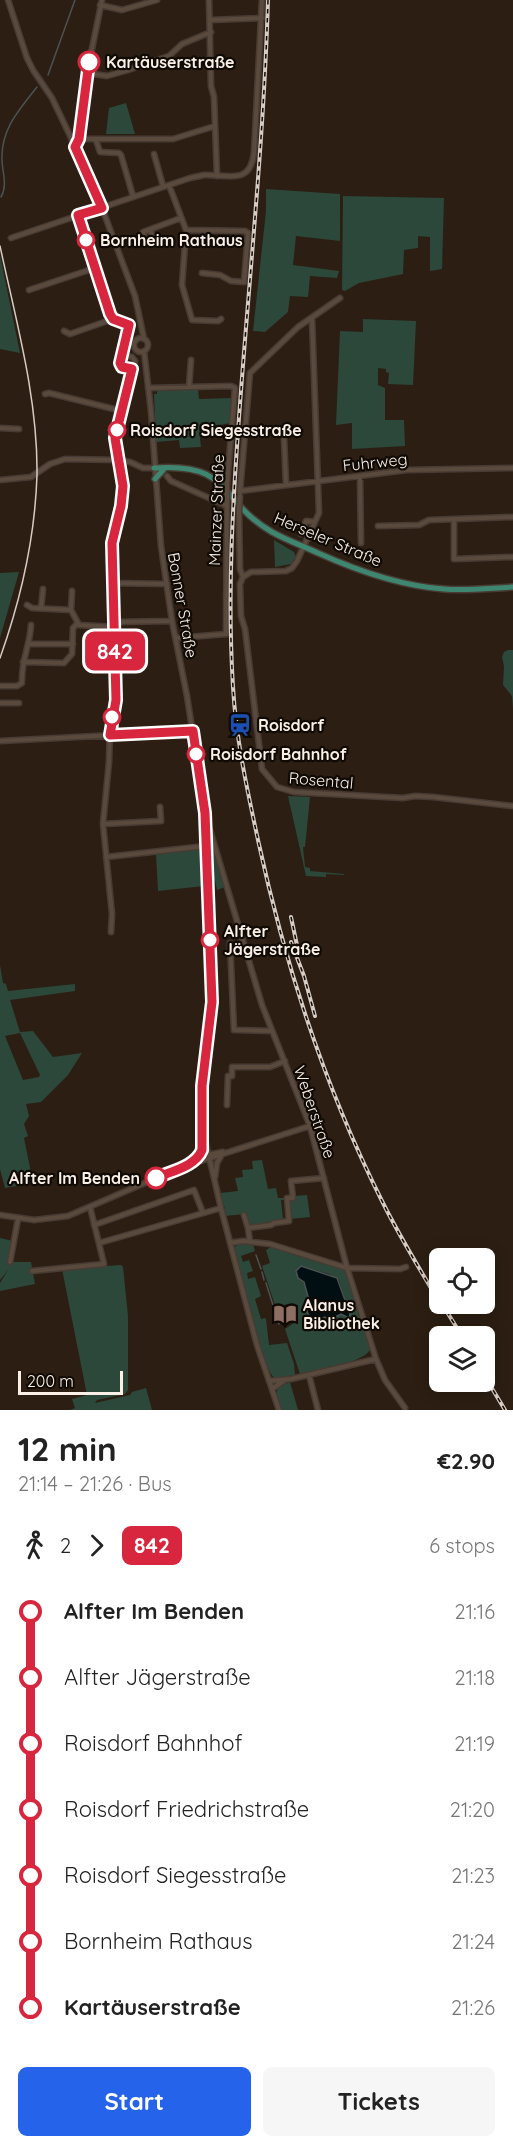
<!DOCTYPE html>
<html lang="en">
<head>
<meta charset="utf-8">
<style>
	body { margin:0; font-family:Quicksand,sans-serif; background:#f6f6f6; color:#222; height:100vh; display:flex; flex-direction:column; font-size:22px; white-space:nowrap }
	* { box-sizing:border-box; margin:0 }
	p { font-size:20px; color:#767676 }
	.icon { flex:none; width:33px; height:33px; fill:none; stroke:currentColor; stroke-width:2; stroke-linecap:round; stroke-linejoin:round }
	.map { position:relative; height:1410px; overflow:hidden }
	.drawer { display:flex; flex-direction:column; background:#fff; flex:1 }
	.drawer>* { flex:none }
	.badge { padding:0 12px; border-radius:9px; font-size:21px; line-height:39px }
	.buttons { position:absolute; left:429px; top:1248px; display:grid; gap:12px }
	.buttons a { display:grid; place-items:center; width:66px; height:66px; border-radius:9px; background:#fff; box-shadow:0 3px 15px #0003; font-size:30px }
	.scale { position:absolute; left:18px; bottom:15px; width:105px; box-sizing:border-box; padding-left:6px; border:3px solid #faf0e8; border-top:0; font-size:16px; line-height:21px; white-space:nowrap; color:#faf0e8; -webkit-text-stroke:4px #100a05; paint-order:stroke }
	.map>.badge { position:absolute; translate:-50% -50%; box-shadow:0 0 0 3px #fff }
	.legs { display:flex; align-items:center; gap:9px; height:66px; padding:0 18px; font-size:20px }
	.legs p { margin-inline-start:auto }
	.overview { display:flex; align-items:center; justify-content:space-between; height:102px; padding:0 18px }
	h1 { font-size:33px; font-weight:800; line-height:45px }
	.action { display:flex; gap:12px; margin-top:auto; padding:12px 18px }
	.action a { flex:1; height:69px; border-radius:9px; background:#2563eb; color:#fff; font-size:24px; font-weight:800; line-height:69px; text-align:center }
	.action a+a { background:#f6f6f6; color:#222 }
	ul { padding:0 18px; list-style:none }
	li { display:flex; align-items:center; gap:21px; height:66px; font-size:22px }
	li i { display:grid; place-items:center; width:9px; height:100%; margin:0 8px; background:currentColor }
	li i::after { content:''; width:15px; height:15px; margin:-8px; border:4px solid; border-radius:50%; background:#fff }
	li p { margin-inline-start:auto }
	li:first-child i { background:linear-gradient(#0000 50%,currentColor 0) }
	li:last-child i { background:linear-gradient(currentColor 50%,#0000 0) }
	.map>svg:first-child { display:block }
	.green { fill:#2b483b; fill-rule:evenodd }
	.water { fill:#010f13; stroke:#4c5253; stroke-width:1.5 }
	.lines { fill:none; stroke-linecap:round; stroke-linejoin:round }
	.stream { stroke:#4c5253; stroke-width:1.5 }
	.minor-casing { stroke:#473b34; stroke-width:7 }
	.major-casing { stroke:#473b34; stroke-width:8 }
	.minor { stroke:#5a4a3d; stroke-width:4 }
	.major { stroke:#3f8671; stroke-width:5 }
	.tram { stroke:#d8cdc5; stroke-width:1.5 }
	.rail-casing { stroke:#d8cdc5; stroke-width:4 }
	.rail { stroke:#100a05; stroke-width:1.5; stroke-dasharray:4.5; stroke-linecap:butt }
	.minor-bridge-casing { stroke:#473b34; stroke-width:7; stroke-linecap:butt }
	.minor-bridge { stroke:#5a4a3d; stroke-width:4 }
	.line-1-casing { stroke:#fff; stroke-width:14 }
	.line-1 { stroke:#d7263d; stroke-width:9 }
	.stop-1-dot { fill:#fff; stroke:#d7263d; stroke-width:3 }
	.labels { text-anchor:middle; stroke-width:4.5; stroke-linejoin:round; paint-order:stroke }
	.stop-label { font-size:16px; font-weight:bold; fill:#faf0e8; stroke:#100a05; text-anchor:start }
	.street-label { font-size:16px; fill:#faf0e8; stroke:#100a05 }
	.poi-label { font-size:16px; font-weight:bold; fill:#faf0e8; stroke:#100a05; text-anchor:start }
</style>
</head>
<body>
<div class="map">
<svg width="513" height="1410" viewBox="0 0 513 1410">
	<rect width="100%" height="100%" fill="#2c1e12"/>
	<!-- green -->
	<path class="green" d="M126 103 135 134H106L109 108Z
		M266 189 340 194V241L296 236 293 265 339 271 337 278 310 276 308 297 290 296 288 312 265 332 253 331 266 211Z
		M343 196 444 198 442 269 430 271V237L418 236V248L404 250 403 274 359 283 345 291 342 290Z
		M0 255 20 353 0 349Z
		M363 319 416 321 413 385 388 384 389 373 386 372V369L378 368V385L385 388V420H404L405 446 352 449V423L336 425 340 331 363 332Z
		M198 389 199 399 232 398 230 423 199 429 201 447 180 448 179 440 156 442 154 394H157V390Z
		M274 540 294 552 296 557 291 564 275 567Z
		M19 572 0 638V573Z
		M508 650H513V709L512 696 503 685 504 666 502 657 504 652Z
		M288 796 310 797 305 847H303L305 867 310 868V871L344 874V875L326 874V877L306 876Z
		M210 836 225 887 217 890 215 880 211 881Z
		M203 848 204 886 158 891 156 854Z
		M0 965 3 983 6 984 8 991 75 984V991L10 1000 20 1032 33 1031 53 1057 82 1053 68 1075 41 1102 26 1104 29 1116 24 1124 28 1136 24 1138 33 1183 5 1188 0 1169ZM20 1033 40 1075 39 1077 23 1080 5 1036Z
		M262 1160 268 1189 276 1188 278 1198H285V1200H281L283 1219 273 1221 270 1223 248 1225 245 1214 225 1216V1207L223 1206 220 1193 238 1191 235 1178 243 1177 242 1170 253 1169 252 1161Z
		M307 1195 310 1217 290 1219 288 1201 294 1200V1196Z
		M0 1238 13 1241 9 1262H31L35 1284 0 1291V1283L8 1270 0 1280Z
		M239 1243 253 1244 255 1251 241 1256 243 1262 249 1260 253 1271 247 1273 248 1279 255 1277 261 1296 255 1299 261 1319 266 1318V1319L269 1345 287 1343 294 1364 295 1375 275 1378C262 1371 240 1273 234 1252V1248Z
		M271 1247 280 1248 345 1270 367 1337 370 1350C361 1364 316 1370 300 1374L285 1329 297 1321V1318L287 1304 276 1308 262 1266 270 1263 266 1250ZM301 1266 329 1274 339 1280 346 1302 343 1315 341 1314 329 1320 325 1317 311 1319 307 1313C311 1302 308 1295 304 1284 302 1278 298 1277 296 1271Z
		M121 1265 123 1267 128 1316V1390L125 1394 97 1400 95 1403 130 1395 132 1392 146 1388 152 1410H70L75 1408 72 1399 87 1395 62 1269Z
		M290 1382 298 1410H281L277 1395V1390L282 1385Z"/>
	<!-- water -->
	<path class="water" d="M301 1266 337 1278 350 1314 349 1318 341 1314 329 1320 325 1317 313 1321 307 1312 310 1304 304 1282 298 1278 296 1271Z"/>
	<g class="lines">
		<!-- stream -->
		<path class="stream" d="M48 75 75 0
			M1 197C8 185 2 172 2 159 1 129 19 110 37 87
			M256 1255 261 1269
			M262 1272 264 1280
			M266 1283 279 1324"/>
		<!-- minor casing -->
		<g class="minor-casing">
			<path id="minor" d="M8 0 27 58 33 70 52 98 85 167 102 208 135 296 144 339
				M209 0 211 86 214 97 217 176
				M100 5 122 10 157 0
				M210 20 262 18
				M87 73 107 76 128 70 169 56 182 44 211 32
				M79 139H173L215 126
				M96 140 100 152 119 153 121 155 133 196
				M76 146 79 139 87 73 102 0
				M154 154 163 186
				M169 185 186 230 182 285 192 320 218 321 221 319
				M78 215 110 314 113 319 129 325 120 363 122 367 132 369
				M150 230 154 239 146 242 143 232 181 218
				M186 230 245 231 248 233 244 282 231 281 220 275 202 273
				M11 238 190 178C195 177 200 176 204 175 228 174 250 186 254 153L262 0
				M29 290 95 268
				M312 318 319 513 297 561 292 568 286 571 251 572 243 577 240 584 241 616 245 629 262 769 277 787 294 792 403 798 415 796 433 797 513 806
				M64 331 70 334 113 319
				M134 345a7 7 0 1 1 14 0a7 7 0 1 1-14 0Z
				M144 351 151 411 161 546 172 621 187 696 205 812 212 1003 203 1086V1131L221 1208 257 1345 279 1410
				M189 387 191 360
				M148 388 231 386 235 388 227 484
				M45 394 49 393 122 411
				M0 428 19 429
				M284 438 286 484
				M167 476 171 481 227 506
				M360 476 361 543
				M0 480 31 477 50 464 65 459 118 460 130 462 143 468H154
				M240 491 407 470 513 468
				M240 492 250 373 298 327 340 298
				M239 512 240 569 243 577
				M454 519V559L513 557
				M378 526 419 525 429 520 513 517
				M301 534 306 521 315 522
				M112 583 167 584
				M27 605 32 608 71 610 79 625 114 627
				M41 608 43 589
				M71 610 72 591
				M114 622 172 621
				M176 638 226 634 227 500
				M29 644H73
				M23 662 64 663 72 654 73 628 77 624
				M0 686H17L22 683C21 660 30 646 31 625
				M0 703H19
				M0 741 193 731
				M206 822 210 830 262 1005 310 1126 347 1268 376 1359 385 1380 405 1408
				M103 824 161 821 160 807
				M106 857 206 846
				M111 932 112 914 103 824 109 762 110 727 116 700 112 543 123 495 115 438 135 361 132 357 122 355
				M230 943 234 1030 272 1031
				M230 953 246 949
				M227 1105 228 1076H232V1067H270L285 1061
				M198 1156 201 1151 203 1138
				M191 1162 202 1156 223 1152
				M215 1177 217 1163 221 1156
				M0 1215 34 1220 68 1216 182 1167 310 1126
				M244 1215 248 1228
				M94 1225 194 1190 203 1213
				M250 1242 248 1228 271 1225 274 1223 289 1221 287 1198H293L291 1181 324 1178
				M99 1243 221 1208
				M230 1243 243 1241 270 1244 347 1268 400 1269 406 1267
				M10 1262 18 1219
				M32 1271 104 1264 90 1207
				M309 1375 318 1410
				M269 1381 291 1379 376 1359
				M272 1389 285 1380"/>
		</g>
		<!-- major casing -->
		<g class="major-casing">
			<path id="major" d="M154 468C233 462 218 501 272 532 286 540 303 546 318 553 358 571 400 586 444 589 467 591 490 588 513 587
				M155 479 165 468"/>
		</g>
		<!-- minor -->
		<use href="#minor" class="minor"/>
		<!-- major -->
		<use href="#major" class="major"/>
		<!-- tram -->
		<path class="tram" d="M0 246C16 321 38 398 37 475 35 538 21 599 0 658"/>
		<!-- rail casing -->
		<g class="rail-casing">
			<path id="rail" d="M268 0C264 135 250 269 240 404 233 498 227 592 233 687 236 739 247 789 258 840 285 965 325 1088 383 1203 400 1237 420 1270 440 1303
				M291 917 298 950
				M291 942 304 976 315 1016
				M442 1304 462 1336
				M484 1375 505 1410"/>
		</g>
		<!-- rail -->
		<use href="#rail" class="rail"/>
		<!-- minor-bridge casing -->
		<g class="minor-bridge-casing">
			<path id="minor-bridge" d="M227 500V484
				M239 512 240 495"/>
		</g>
		<!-- minor-bridge -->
		<use href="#minor-bridge" class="minor-bridge"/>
	</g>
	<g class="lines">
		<!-- line-1 casing -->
		<g class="line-1-casing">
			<path id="line-1" d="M89 62 79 139 75 147 102 208 78 215 110 314 113 319 129 325 120 363 122 367 132 369 115 438 123 486 121 506 112 543 116 700 110 735 193 731 205 813 212 1002 202 1086V1150C195 1167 171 1171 156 1178"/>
		</g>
		<!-- line-1 -->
		<use href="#line-1" class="line-1"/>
	</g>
	<!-- icons -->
	<defs>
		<g id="station-bare" transform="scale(1.8)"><path d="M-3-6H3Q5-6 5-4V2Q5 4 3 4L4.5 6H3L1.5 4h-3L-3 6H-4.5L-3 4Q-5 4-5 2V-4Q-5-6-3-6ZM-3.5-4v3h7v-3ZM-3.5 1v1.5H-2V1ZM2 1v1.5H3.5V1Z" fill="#1a4fb4" stroke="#100a05" stroke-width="2.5" paint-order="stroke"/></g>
		<g id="library-bare" transform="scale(1.8)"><path d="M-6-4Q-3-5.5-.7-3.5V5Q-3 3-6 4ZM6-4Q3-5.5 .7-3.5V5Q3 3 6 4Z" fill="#8d6e63" stroke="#100a05" stroke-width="2.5" paint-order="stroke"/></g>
	</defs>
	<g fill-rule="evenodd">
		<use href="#station-bare" x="240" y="725"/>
		<use href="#library-bare" x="285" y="1314"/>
	</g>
	<!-- markers -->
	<g class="stop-1-dot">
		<circle cx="89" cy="62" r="10"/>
		<circle cx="86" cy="240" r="8"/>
		<circle cx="117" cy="430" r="8"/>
		<circle cx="112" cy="717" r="8"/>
		<circle cx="196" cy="754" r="8"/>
		<circle cx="210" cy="940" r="8"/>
		<circle cx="156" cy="1178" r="10"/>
	</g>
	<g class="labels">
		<!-- stop labels -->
		<g class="stop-label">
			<text x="106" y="68">Kartäuserstraße</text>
			<text x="100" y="246">Bornheim Rathaus</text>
			<text x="130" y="436">Roisdorf Siegesstraße</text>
			<text x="210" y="760">Roisdorf Bahnhof</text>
			<text x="224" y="937">Alfter<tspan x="224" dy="18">Jägerstraße</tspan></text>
			<text x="140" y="1184" text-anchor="end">Alfter Im Benden</text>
		</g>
		<!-- street labels -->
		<g class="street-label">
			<text transform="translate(375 462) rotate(-6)" y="6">Fuhrweg</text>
			<text transform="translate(216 510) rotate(-88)" y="6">Mainzer Straße</text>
			<text transform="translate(328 539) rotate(23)" y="6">Herseler Straße</text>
			<text transform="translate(183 605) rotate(80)" y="6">Bonner Straße</text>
			<text transform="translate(321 780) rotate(5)" y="6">Rosental</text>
			<text transform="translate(315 1112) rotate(71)" y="6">Weberstraße</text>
		</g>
		<!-- poi labels -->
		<g class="poi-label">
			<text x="258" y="731">Roisdorf</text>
			<text x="303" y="1311">Alanus<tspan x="303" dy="18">Bibliothek</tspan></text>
		</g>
	</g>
</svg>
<div class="buttons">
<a><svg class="icon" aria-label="locate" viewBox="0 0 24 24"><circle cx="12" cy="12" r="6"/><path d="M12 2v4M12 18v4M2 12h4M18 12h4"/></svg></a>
<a><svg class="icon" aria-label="layers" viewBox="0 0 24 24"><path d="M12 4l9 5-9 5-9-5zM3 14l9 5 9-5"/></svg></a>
</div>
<div class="scale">200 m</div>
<b class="badge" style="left:115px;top:651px;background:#d7263d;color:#fff">842</b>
</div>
<section class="drawer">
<div class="overview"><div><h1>12 min</h1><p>21:14 – 21:26 · Bus</p></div><b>€2.90</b></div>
<div class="legs"><svg class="icon" aria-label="walk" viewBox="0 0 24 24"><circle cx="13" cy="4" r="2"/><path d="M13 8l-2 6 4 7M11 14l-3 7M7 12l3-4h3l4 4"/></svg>2<svg class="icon" aria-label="forward" viewBox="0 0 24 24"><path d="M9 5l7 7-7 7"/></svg><b class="badge" style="background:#d7263d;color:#fff">842</b><p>6 stops</p></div>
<ul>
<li><i style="color:#d7263d"></i><b>Alfter Im Benden</b><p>21:16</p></li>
<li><i style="color:#d7263d"></i><span>Alfter Jägerstraße</span><p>21:18</p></li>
<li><i style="color:#d7263d"></i><span>Roisdorf Bahnhof</span><p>21:19</p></li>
<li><i style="color:#d7263d"></i><span>Roisdorf Friedrichstraße</span><p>21:20</p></li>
<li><i style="color:#d7263d"></i><span>Roisdorf Siegesstraße</span><p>21:23</p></li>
<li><i style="color:#d7263d"></i><span>Bornheim Rathaus</span><p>21:24</p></li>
<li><i style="color:#d7263d"></i><b>Kartäuserstraße</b><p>21:26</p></li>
</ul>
<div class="action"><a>Start</a><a>Tickets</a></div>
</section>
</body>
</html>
